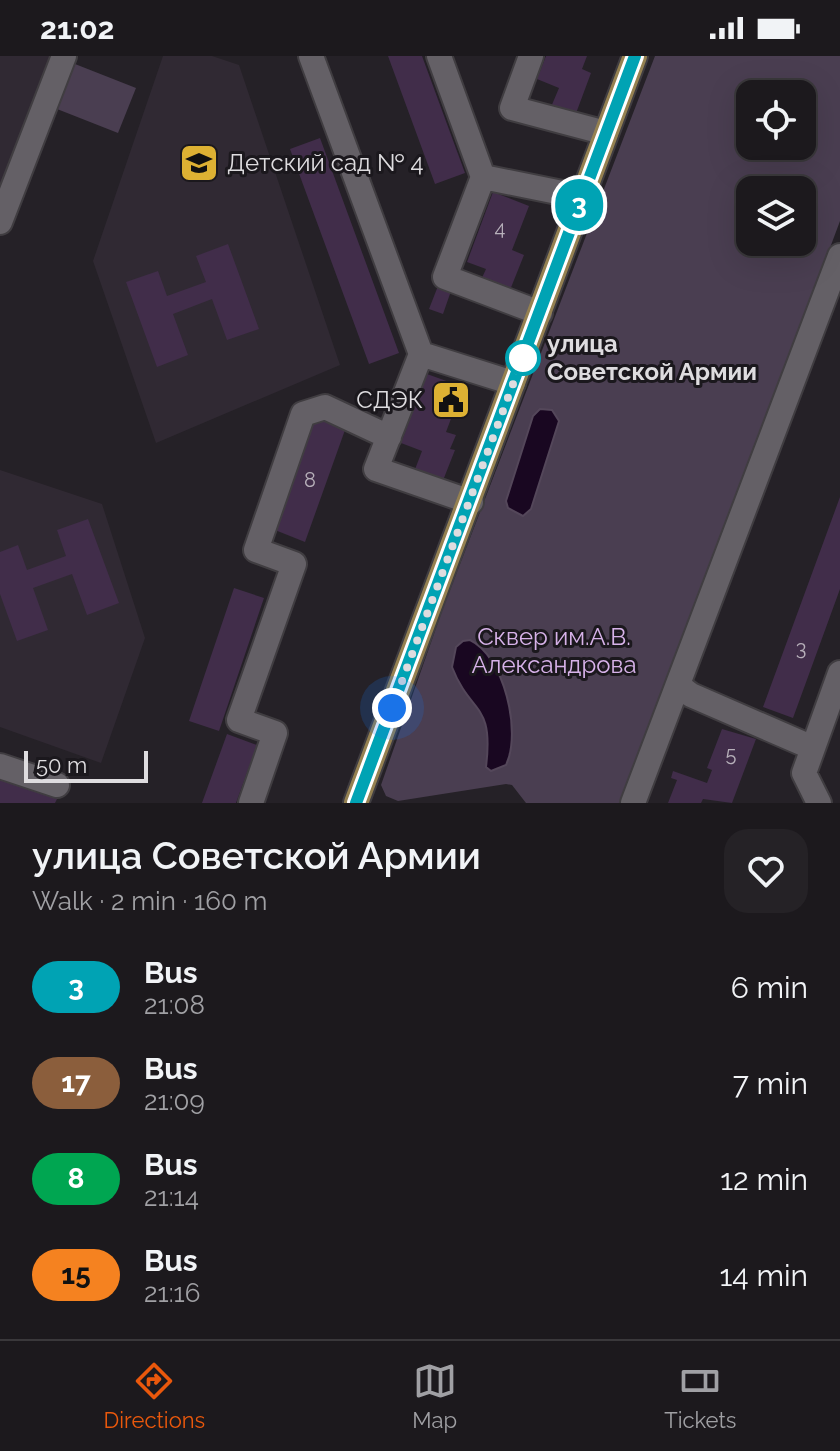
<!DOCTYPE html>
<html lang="en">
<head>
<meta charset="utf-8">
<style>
	body { margin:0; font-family:Raleway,sans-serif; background:#252226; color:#f1f3f6; height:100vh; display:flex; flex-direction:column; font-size:30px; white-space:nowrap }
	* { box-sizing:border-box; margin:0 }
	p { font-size:26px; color:#a0a0a4 }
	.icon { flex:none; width:44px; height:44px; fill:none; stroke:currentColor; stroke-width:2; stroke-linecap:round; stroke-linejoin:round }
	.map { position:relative; height:747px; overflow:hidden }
	.panel { display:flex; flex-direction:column; background:#1c191d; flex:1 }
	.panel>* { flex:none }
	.badge { padding:0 16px; border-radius:26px; font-size:28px; line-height:52px }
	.controls { position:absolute; left:736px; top:24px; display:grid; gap:16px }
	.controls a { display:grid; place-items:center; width:80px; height:80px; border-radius:16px; background:#1c191d; box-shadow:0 8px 32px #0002,0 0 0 2px #3a383b; font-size:40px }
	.scale { position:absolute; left:24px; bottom:20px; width:124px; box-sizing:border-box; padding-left:8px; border:4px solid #dedcdf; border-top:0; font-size:22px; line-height:28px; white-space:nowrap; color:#dedcdf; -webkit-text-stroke:6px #1b181d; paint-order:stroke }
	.you { position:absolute; width:40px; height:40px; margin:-20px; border:6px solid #fff; border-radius:50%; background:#1a73e8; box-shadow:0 0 0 12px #1a73e833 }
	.map>.badge { position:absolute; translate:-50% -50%; box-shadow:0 0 0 4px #fff }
	.round { display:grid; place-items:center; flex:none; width:84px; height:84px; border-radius:24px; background:#252226 }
	.headline { display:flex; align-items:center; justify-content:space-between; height:136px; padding:0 32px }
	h1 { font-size:38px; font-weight:600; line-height:60px }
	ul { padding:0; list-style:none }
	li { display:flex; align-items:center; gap:24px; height:96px; padding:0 32px }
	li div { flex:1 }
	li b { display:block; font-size:30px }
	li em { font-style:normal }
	li .badge { min-width:88px; font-weight:700; text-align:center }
	.status { display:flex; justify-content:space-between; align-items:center; height:56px; padding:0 40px; background:#1c191d; direction:ltr }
	.status svg { height:22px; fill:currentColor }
	.tab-bar { display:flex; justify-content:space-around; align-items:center; height:112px; border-top:2px solid #3a383b; background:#1c191d; font-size:22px; color:#a0a0a4 }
	.tab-bar a { display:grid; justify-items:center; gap:4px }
	.tab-bar .current { color:#ea580c }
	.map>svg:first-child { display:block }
	.built { fill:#302933 }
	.green { fill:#4a3e51; fill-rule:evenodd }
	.water { fill:#190721; stroke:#54475a; stroke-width:2 }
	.building { fill:#412d4a }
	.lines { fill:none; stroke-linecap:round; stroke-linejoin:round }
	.minor-casing { stroke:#403d41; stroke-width:28 }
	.major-casing { stroke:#403d41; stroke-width:28 }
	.minor { stroke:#646066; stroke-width:24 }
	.major { stroke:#958151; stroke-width:24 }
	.line-casing { stroke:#fff; stroke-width:18 }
	.line { stroke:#00a3b4; stroke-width:12 }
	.walk { stroke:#dedcdf; stroke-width:8; stroke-dasharray:0 14.4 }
	.stop-dot { fill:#fff; stroke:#00a3b4; stroke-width:4 }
	.labels { text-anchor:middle; stroke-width:6; stroke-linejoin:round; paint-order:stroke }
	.number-label { font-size:20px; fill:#b7b0ba }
	.poi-label { font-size:24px; fill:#dedcdf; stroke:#1b181d; text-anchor:start }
	.stop-label { font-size:24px; font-weight:bold; fill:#dedcdf; stroke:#1b181d; text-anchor:start }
	.park-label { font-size:24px; fill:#d7b2e9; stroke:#1b181d }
</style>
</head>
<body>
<div class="status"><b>21:02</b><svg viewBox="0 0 49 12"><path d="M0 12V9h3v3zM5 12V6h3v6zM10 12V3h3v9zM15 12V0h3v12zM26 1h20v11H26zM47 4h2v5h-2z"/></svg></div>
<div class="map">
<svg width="840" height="747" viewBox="0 0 840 747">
	<rect width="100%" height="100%" fill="#252127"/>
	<!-- built -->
	<path class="built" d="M0 0H53L0 131Z
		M163 0H212L239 9 340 309 156 387 93 205Z
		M0 414 102 448 145 582 101 707 0 671Z"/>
	<!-- green -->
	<path class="green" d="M655 0H840V165L623 747H526L512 729 506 728 398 745 386 740 381 729 442 555ZM750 38H802V90H750ZM750 134H802V186H750Z
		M75 8 136 32 118 77 57 53Z"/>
	<!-- water -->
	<path class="water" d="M540 353 552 354 559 365 531 453 523 460 508 452 506 445 533 360Z
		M470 584C504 600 522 676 506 709L491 715 486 711C494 645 471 660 452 611L456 591 463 585Z"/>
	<!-- building -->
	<path class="building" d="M388 0H422L465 117 435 128Z
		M546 0H587L582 13 591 17 575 60 551 51 559 32 537 23Z
		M320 82 399 297 369 308 290 93Z
		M493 136 529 150 512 194 524 199 510 234 481 224 486 213 467 206Z
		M228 188 259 273 227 284 212 243 173 258 188 299 157 311 126 226 158 215 167 240 206 226 196 200Z
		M438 230 451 235 443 258 429 253Z
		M427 318 463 331 446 376 456 379 450 393 455 394 442 427 414 416 422 395 401 387Z
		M315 362 345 374 305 486 275 474Z
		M840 441V533L793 662 763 651Z
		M88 463 119 547 87 559 72 518 33 532 48 574 17 585 0 538V496L18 489 27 514 66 500 57 474Z
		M234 532 264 542 219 675 189 665Z
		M722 673 756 683 732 747 703 743 701 747H668L677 724 671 722 673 715 707 727 712 714 707 712Z
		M227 678 257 689 236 747H202Z
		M0 724 57 743 55 747H0Z"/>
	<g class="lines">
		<!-- minor casing -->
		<g class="minor-casing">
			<path id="minor" d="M311 0 421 298 513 327
				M439 0 483 121 582 141
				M531 0 512 52 606 77
				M483 121 445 221 540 257
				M0 166 64 0
				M421 298 376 413 471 446
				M679 630 691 639 813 692 840 617
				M813 692 804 717 819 747
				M0 710 57 729
				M251 747 275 677 239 664 294 508 256 494 303 358 325 351 389 381
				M633 747 840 200"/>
		</g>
		<!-- major casing -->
		<g class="major-casing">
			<path id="major" d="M356 747 635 0"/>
		</g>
		<!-- minor -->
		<use href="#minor" class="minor"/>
		<!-- major -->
		<use href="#major" class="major"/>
	</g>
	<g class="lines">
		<!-- line casing -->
		<g class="line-casing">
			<path id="line" d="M356 747 635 0"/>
		</g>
		<!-- line -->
		<use href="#line" class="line"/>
		<!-- walk -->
		<path class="walk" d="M392 652 525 296 523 302"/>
	</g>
	<!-- icons -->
	<defs>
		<g id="school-square" transform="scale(2)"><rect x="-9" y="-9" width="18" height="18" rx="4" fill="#ddb133" stroke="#1b181d"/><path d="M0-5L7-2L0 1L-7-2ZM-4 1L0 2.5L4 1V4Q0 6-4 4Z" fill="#111"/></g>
		<g id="civic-square" transform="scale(2)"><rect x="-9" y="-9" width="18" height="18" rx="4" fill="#ddb133" stroke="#1b181d"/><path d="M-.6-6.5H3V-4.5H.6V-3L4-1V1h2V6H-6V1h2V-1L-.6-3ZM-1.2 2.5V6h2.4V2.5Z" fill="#111"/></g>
	</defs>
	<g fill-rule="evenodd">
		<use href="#school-square" x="199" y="107"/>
		<use href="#civic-square" x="451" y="344"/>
	</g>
	<!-- markers -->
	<circle class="stop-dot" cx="523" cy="302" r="16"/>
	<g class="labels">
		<!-- number labels -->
		<g class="number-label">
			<text x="500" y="179">4</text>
			<text x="310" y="431">8</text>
			<text x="801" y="599">3</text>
			<text x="731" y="705">5</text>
		</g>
		<!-- poi labels -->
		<g class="poi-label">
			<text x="227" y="115">Детский сад № 4</text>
			<text x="423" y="352" text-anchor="end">СДЭК</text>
		</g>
		<!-- stop labels -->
		<g class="stop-label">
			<text x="547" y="296">улица<tspan x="547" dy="28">Советской Армии</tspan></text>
		</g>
		<!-- park labels -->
		<g class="park-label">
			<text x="554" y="589">Сквер им.А.В.<tspan x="554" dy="28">Александрова</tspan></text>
		</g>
	</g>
</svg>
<div class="controls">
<a><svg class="icon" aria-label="locate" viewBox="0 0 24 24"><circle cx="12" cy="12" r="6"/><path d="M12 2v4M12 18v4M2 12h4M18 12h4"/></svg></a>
<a><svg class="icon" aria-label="layers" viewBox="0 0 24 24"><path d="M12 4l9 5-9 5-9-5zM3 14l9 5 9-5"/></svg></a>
</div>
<div class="scale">50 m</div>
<div class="you" style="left:392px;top:652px"></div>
<b class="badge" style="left:579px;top:149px;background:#00a3b4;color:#fff">3</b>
</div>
<section class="panel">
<div class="headline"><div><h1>улица Советской Армии</h1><p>Walk · 2 min · 160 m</p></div><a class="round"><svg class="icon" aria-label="heart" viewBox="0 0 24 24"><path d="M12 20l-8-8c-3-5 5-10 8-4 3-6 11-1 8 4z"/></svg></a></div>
<ul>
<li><span class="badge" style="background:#00a3b4;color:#fff">3</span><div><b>Bus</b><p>21:08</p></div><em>6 min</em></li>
<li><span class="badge" style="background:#8b5e3c;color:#fff">17</span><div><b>Bus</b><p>21:09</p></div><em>7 min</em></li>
<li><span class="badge" style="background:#00a651;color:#fff">8</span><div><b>Bus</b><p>21:14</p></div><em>12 min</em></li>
<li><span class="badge" style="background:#f58220;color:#111">15</span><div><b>Bus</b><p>21:16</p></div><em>14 min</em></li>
</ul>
</section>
<nav class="tab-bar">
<a class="current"><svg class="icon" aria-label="directions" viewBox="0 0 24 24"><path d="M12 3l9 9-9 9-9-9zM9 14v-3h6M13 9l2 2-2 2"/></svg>Directions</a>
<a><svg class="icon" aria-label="map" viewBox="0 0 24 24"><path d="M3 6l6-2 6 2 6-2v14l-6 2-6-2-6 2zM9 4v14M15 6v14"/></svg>Map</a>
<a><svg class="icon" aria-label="tickets" viewBox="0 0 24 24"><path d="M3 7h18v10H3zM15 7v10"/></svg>Tickets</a>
</nav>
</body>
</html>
